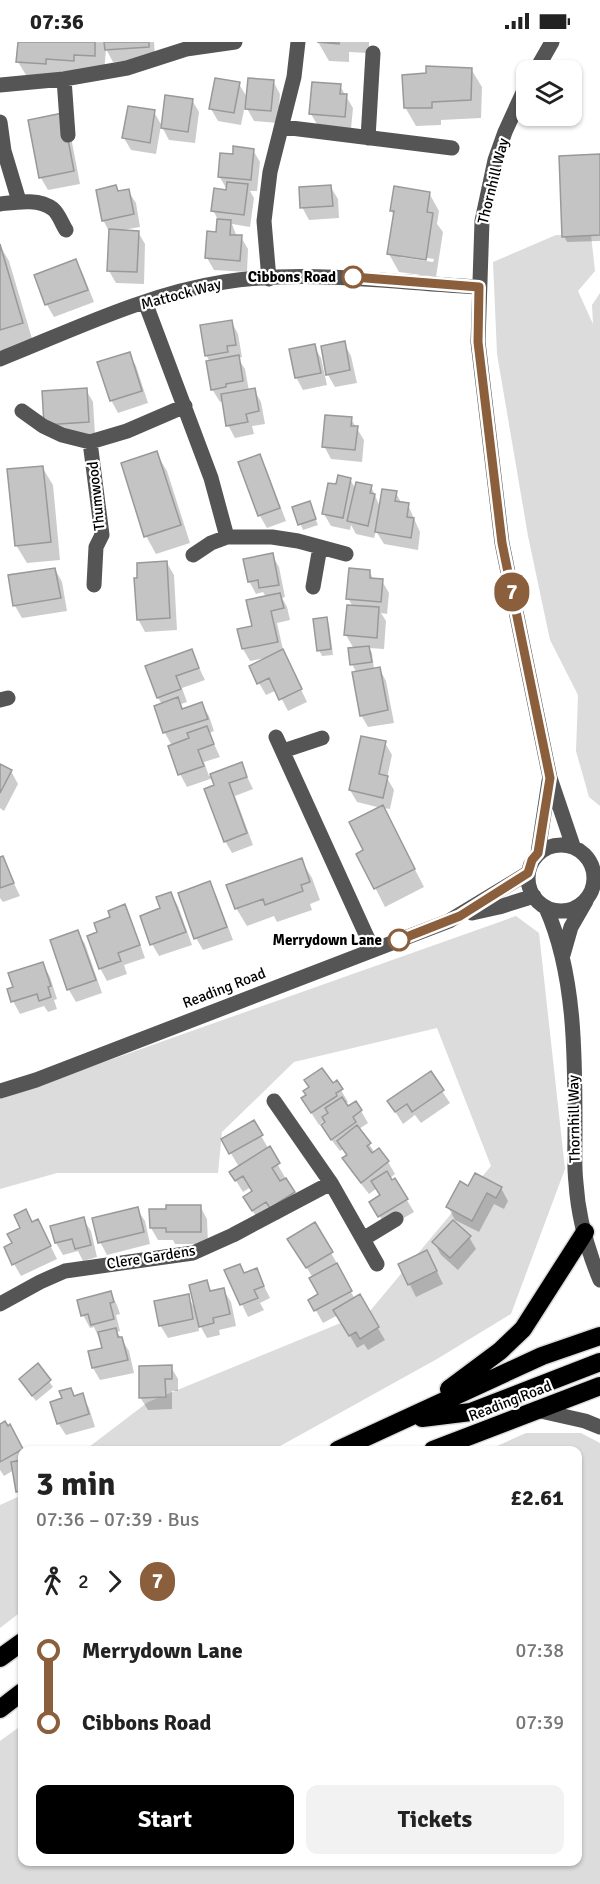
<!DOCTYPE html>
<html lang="en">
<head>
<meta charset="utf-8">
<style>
	body { margin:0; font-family:Signika,sans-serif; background:#f2f2f2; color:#222; height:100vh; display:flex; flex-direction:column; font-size:22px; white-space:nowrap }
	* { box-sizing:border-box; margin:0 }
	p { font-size:20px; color:#767676 }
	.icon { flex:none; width:33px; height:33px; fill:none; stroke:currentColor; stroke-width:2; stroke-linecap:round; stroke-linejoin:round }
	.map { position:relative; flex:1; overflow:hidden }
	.drawer { position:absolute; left:18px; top:1404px; width:564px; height:420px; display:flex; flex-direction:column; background:#fff; border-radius:12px; box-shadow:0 2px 4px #0004 }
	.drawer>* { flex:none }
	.badge { padding:0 12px; border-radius:20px; font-size:21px; line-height:39px }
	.buttons { position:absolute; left:516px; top:18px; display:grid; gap:12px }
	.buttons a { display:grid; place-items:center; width:66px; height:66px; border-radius:12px; background:#fff; box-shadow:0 2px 4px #0004; font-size:30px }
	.map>.badge { position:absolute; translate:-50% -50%; box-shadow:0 0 0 3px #fff }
	.legs { display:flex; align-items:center; gap:9px; height:66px; padding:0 18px; font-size:20px }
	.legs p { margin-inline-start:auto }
	.overview { display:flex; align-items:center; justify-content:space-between; height:102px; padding:0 18px }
	h1 { font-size:33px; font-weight:700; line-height:45px }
	.cta { display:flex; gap:12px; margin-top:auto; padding:12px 18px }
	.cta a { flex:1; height:69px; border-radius:12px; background:#000; color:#fff; font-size:24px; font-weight:700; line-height:69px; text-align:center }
	.cta a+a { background:#f2f2f2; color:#222 }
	ul { padding:0 18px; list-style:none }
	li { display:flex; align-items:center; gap:21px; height:72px; font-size:22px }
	li i { display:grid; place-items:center; width:9px; height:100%; margin:0 8px; background:currentColor }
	li i::after { content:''; width:15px; height:15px; margin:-8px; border:4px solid; border-radius:50%; background:#fff }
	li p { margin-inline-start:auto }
	li:first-child i { background:linear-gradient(#0000 50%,currentColor 0) }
	li:last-child i { background:linear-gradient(currentColor 50%,#0000 0) }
	.status { display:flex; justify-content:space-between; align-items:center; height:42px; padding:0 30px; background:#fff; direction:ltr }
	.status svg { height:16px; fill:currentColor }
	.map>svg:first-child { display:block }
	.green { fill:#dcdcdc }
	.shadow { fill:#0003; fill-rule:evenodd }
	.building { fill:#c4c4c4; stroke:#999; stroke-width:1.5 }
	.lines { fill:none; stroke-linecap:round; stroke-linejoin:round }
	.highway-casing { stroke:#dbdbdb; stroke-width:21 }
	.minor { stroke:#555; stroke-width:15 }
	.highway { stroke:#000; stroke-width:18 }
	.line-1-casing { stroke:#fff; stroke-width:14 }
	.line-1 { stroke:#8b5e3c; stroke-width:9 }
	.stop-1-dot { fill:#fff; stroke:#8b5e3c; stroke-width:3 }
	.labels { text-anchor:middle; stroke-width:4.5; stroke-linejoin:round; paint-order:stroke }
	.street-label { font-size:15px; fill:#000; stroke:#fff }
	.stop-label { font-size:15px; font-weight:bold; fill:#000; stroke:#fff; text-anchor:end }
</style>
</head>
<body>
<div class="status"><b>07:36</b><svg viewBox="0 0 49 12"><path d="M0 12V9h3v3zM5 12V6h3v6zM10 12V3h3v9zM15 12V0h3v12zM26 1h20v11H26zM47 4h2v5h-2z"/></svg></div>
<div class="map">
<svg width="600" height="1842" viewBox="0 0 600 1842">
	<rect width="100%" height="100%" fill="#fff"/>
	<!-- green -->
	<path class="green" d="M556 193H591L595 229 578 249 593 282 592 263 600 251V764L589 755 576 709 578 653 550 598 528 494 497 312 493 220Z
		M516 874 539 891 565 1127 511 1272 437 1317 273 1408H85L148 1360 370 1269 491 1124 437 986 294 1020 222 1090 218 1131H57L0 1147V1057Z
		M526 1391H581L600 1401V1842H0V1699L22 1683V1820H578V1408H488Z
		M22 1453V1569L0 1586V1463Z"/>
	<!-- shadow -->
	<path class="shadow" d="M19 0H154L155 17 113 20 106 7 104 32 29 38 18 20Z
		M318 0H369V11L349 10V20L329 19Z
		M471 27 482 45 481 76 441 78V83L416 84 405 65Z
		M273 39 280 52 278 81 254 79 245 63 241 83 218 79 211 67 239 42 248 57Z
		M340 44 353 66 351 87 318 84 311 72Z
		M192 58 199 70 195 101 169 98 161 83 156 112 131 108 124 96 154 70 162 84Z
		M69 85 80 142 48 148 41 136Z
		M253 108 260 120 257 149H250L254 156 250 185 232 182 237 195H241L248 207 247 230 214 228 207 216 217 192 218 178 213 168 228 149 219 134 234 114Z
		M600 114V199L567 200 564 194Z
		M330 144 338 157 339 176 309 178 302 165Z
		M128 149 136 161 140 185 123 188 138 190 145 202 144 242 116 241 109 229 110 191 103 178 119 151Z
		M429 151 439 169 437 182 443 190 436 235 399 230 389 212 394 174 391 168ZM400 212 434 217 433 220 400 215Z
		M0 204 9 219 33 300 0 309Z
		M76 219 83 232 94 260 54 275 47 263 36 234Z
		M231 279 238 292 242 315 238 316 245 327 249 349 254 348 261 360 265 382 252 384 254 392 235 396 228 383 223 359 220 360 212 347 210 320 206 313Z
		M344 301 351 314 357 341 335 345 328 333Z
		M314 304 321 316 327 343 303 348 296 335Z
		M129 312 136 324 148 361 118 371 111 358Z
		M86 348 93 360 95 393 53 395 46 383Z
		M351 377 364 398 362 420 331 417 324 404Z
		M156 411 167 429 190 501 156 512 146 494Z
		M259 414 266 426 286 479 267 486 260 474 240 421Z
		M42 425 53 443 60 518 27 521 16 503Z
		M350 437 356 448 371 444 380 465 396 451 402 462 408 463 420 490 418 508 384 502 376 489 374 496 356 492 351 483 350 488 331 484 324 472 338 444Z
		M309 461 318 483 303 488 294 466Z
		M272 513 279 525 285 555 282 556 287 565 290 578 277 581 284 612 307 660 288 669 277 648 266 653 259 641 265 616 250 619 243 607 239 588 254 585 266 555 263 550 256 552 249 539Z
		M167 521 174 533 177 588 145 590 138 577Z
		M55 527 62 540 67 569 22 576 15 564Z
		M369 529 374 538 382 539 389 551 387 572 381 571 386 579 384 607 369 606 372 611 374 627 379 626 386 639 394 681 368 685 361 673 356 630 352 622 354 607 346 593 353 565 348 556Z
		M326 576 329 582 333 613 322 614 319 608Z
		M191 609 205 638 182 646 187 660 181 662 184 668 201 662 209 674 214 689 209 691 220 715 204 720 209 734 241 722 253 747 235 754 253 803 232 811 225 799 213 736 187 745 180 732 170 705 172 704 165 691 156 664 162 662 158 656Z
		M385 701 392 713 387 736 394 748 390 767 383 766 424 845 385 865 358 812 365 809 381 766 357 760 350 748Z
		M0 723 11 729 18 742 4 769 0 766Z
		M2 816 20 854 3 860 0 856V817Z
		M301 818 312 836 320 858 310 862 312 868 277 880 274 874 247 884 236 866Z
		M209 841 216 853 233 898 203 908 196 896Z
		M171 852 178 864 192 903 159 914 152 902 162 867Z
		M124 864 131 877 145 916 124 923 127 932 107 939 100 926 99 891Z
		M77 890 85 902 102 951 76 960 69 948 52 899Z
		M43 922 50 935 57 957 54 958 57 967 48 970 44 964 20 972 13 959 15 946Z
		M430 1031 450 1061 421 1081 415 1073 403 1082 389 1060Z
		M332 1043 341 1048 348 1060 345 1062 348 1066 361 1069 368 1081 359 1087 375 1111 379 1108 388 1120 395 1132 389 1137 391 1140 395 1138 414 1170 387 1186 371 1160 382 1154 377 1146 369 1152 351 1129 344 1117 348 1114 343 1107 340 1109 330 1096V1075L319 1083 310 1069Z
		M253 1080 301 1163 278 1178 274 1172 260 1180 252 1168 254 1150 251 1145 243 1150 238 1142 231 1130 239 1125 223 1098Z
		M469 1146H501L508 1159 504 1167 494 1162 479 1190 455 1178 448 1165Z
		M200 1164 207 1177 208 1202H175L173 1198H158L151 1186 167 1168Z
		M137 1167 145 1179 150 1202 107 1213 100 1200Z
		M83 1177 91 1189 97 1215 83 1219 78 1209 63 1213 56 1201 52 1185Z
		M33 1181 44 1191 57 1217 21 1234 14 1222V1202Z
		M314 1182 338 1223 336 1224 355 1257 359 1254 385 1298 368 1308 364 1302 357 1306 338 1273 323 1281 310 1258 320 1253 313 1236 297 1210Z
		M469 1195 476 1207 458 1228 441 1213 434 1200Z
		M400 1223H434L443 1242 416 1255Z
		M256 1228 270 1256 260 1261 264 1268 248 1275 226 1229 244 1233Z
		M206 1240 212 1250 223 1247 231 1260 236 1284 219 1288 220 1293 207 1296 198 1280 199 1289 168 1296 160 1283 188 1254 195 1267Z
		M110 1250 117 1263 120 1272 116 1273 120 1289 117 1290 129 1309 134 1331 100 1338 93 1326 89 1310 104 1307 94 1285 90 1286 83 1273Z
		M37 1323 53 1345 36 1359 24 1343Z
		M171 1325 178 1337V1349H172V1367L148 1368 140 1355Z
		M70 1347 75 1356 82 1353 89 1366 95 1385 66 1393 58 1381 64 1357Z
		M0 1383 9 1385 23 1408 22 1458 17 1449 14 1428 4 1434 0 1428Z"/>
	<!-- building -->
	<path class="building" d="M18 0H95V14L74 13V19L46 17V22L16 20Z
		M104 0H149V5L105 8Z
		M317 0H339V2Z
		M426 24 472 26 471 58 432 60V66H404L402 33 426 31Z
		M215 36 240 40 234 71 209 67Z
		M248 36 274 38 271 69 245 67Z
		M312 40 341 42 340 52H347L345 75 309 72Z
		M165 53 193 57 188 90 161 86Z
		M128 64 155 68 150 101 122 96Z
		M63 71 74 129 39 136 28 78Z
		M233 104 254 107 251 138 218 135 220 111 233 112Z
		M600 112V193L562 195 559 114Z
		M227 140 248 142 244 173 211 169 214 146 226 148Z
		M116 143 118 149 129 147 134 172 102 179 96 148Z
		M331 143 333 164 300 166 299 145Z
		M394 144 430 150 427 170 433 171 426 218 387 212 394 169H390Z
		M217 177 231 178 230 193H242L240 219 205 216 207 189 216 190Z
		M109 187 139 189 137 230 107 229Z
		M0 202 23 281 0 288Z
		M76 217 88 248 45 263 34 233Z
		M232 278 236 303 227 304 228 310 205 314 200 283Z
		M345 299 350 328 326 333 321 304Z
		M315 302 321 331 295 336 289 307Z
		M130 310 142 349 110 359 97 320Z
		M239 313 243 339 226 342V345L211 348 206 319Z
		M87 346 89 380 44 383 42 349Z
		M255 346 259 369 246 372 248 380 226 384 221 352Z
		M325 373 352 375 351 384H358L355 408 322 405Z
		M157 409 181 483 144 495 121 421Z
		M260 412 280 466 258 474 238 420Z
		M43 424 51 500 15 504 7 427Z
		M338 433 351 436 343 476 322 472 328 441 336 442Z
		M356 440 372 443 370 451 375 452 368 484 347 479Z
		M382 447 397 449 395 459 409 461 407 475 414 476 411 496 375 490Z
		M310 459 316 477 298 483 292 465Z
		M273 511 279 543 259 546 258 538 248 540 243 517Z
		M167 519 170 576 137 578 134 536H137V521Z
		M55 526 61 556 13 564 8 533Z
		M349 526 370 528V536L383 537 381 560 346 557Z
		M280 551 284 566 271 569 278 600 242 607 237 587 252 584 246 558Z
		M347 563 379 565 377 596 344 593Z
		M327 575 331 607 317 609 313 577Z
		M369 604 372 620 350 623 348 606Z
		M192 607 199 626 176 634 181 647 157 656 145 624Z
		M283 607 302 647 279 658 269 636 257 642 249 624Z
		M380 625 388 668 360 674 352 630Z
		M178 655 182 667 202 660 208 677 163 691 154 664Z
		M207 684 214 702 198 708 204 724 178 733 168 704 189 696 187 691Z
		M361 694 386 699 379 732 388 734 383 756 349 748Z
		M242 720 247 735 229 741 247 791 224 800 204 747 214 743 210 732Z
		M0 722 12 728 0 751Z
		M383 763 415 827 374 847 356 812 363 808 349 780Z
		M3 814 14 841 0 846V815Z
		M302 816 310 840 301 843 303 849 265 863 263 857 235 867 226 843Z
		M210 839 227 885 194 897 178 851Z
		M171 850 186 890 150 903 140 874 160 866 156 855Z
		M125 862 140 903 118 911 121 919 99 927 87 894 97 890 94 881 110 875 108 869Z
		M78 888 96 938 67 948 50 898Z
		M43 920 51 944 48 945 51 955 39 959 37 952 11 960 7 947 13 945 8 931Z
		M322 1026 333 1041 337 1038 343 1047 336 1051 337 1054 311 1071 301 1056 306 1053 303 1049 309 1045 304 1038Z
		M431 1029 444 1048 412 1070 407 1062 395 1070 387 1059Z
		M342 1055 348 1064 356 1059 362 1068 353 1075 356 1080 331 1098 321 1083 325 1080 322 1075 328 1071 325 1066Z
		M254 1078 263 1093 229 1112 221 1097Z
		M357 1083 371 1101 367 1104 372 1111 379 1106 389 1119 361 1141 342 1116 347 1113 337 1099Z
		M270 1104 280 1121 272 1126 280 1139 286 1136 295 1150 270 1166 266 1160 252 1169 243 1155 252 1149 243 1134 235 1139 229 1130Z
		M387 1129 392 1138 395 1136 408 1157 378 1175 369 1160 380 1153 371 1139Z
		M475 1131 502 1145 496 1156 487 1151 472 1179 446 1165 460 1139 468 1144Z
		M166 1163H201V1190H166V1186H150L149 1167H166Z
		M138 1165 144 1190 98 1201 92 1176Z
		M26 1167 32 1180 38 1177 51 1204 12 1223 4 1205 12 1201 7 1192 20 1186 14 1173Z
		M84 1175 91 1203 75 1207 72 1197 55 1201 50 1184Z
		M453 1178 471 1194 450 1216 432 1200Z
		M315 1180 333 1210 306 1226 287 1197Z
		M427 1208 437 1229 408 1243 398 1222Z
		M337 1221 352 1249 314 1269 308 1258 318 1252 309 1236Z
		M240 1222 244 1231 257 1226 264 1244 254 1248 258 1256 240 1263 224 1228Z
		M207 1238 210 1249 224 1246 230 1272 213 1276 214 1281 199 1285 189 1243Z
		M111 1249 114 1260 110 1261 114 1277 91 1283 88 1272 81 1274 77 1258Z
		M189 1252 193 1277 159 1284 154 1259Z
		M360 1252 379 1285 360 1297 356 1290 349 1294 333 1268Z
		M116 1286 118 1295H122L128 1318 92 1326 88 1309 102 1306 98 1290Z
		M38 1321 51 1338 32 1354 19 1337Z
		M172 1323V1337H165L166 1355 139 1356V1324Z
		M71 1346 74 1354 83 1351 89 1372 57 1382 50 1360 62 1356 59 1349Z
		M5 1379 8 1384 10 1382 23 1407 0 1420V1382Z
		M22 1418V1449L16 1450 11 1420Z"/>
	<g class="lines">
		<!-- highway casing -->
		<g class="highway-casing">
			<path id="highway" d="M449 1347 500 1309 523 1287 585 1190
				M422 1376 471 1370 600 1320
				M338 1408 542 1314 600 1294
				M433 1408 600 1344
				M0 1616 22 1600
				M0 1667 22 1650"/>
		</g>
		<!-- minor -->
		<path class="minor" d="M536 28 552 0
			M64 37 68 93
			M0 43 64 37 127 26 186 7 235 0
			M526 44 505 90 495 118 482 179 478 300 502 501 550 736 573 804
			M0 80 4 109 19 159
			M283 85 452 106
			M368 96 373 11
			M0 162C17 160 39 156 53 167 59 172 62 182 66 188
			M269 237 264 179 270 130 294 35 298 0
			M145 260 211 436 227 495
			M0 317C73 288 146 252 224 240 309 227 394 241 479 245
			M22 369 43 384 62 393 90 400 127 389 185 364
			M90 400 102 493 96 505 94 543
			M193 513 211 501 227 495H272L298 499 346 512
			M313 545 320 505
			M0 658 8 656
			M276 695 373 908
			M283 709 322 696
			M528 836a33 33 0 1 1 66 0a33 33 0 1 1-66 0Z
			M538 811 549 739
			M546 866C576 933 575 1018 575 1091 575 1108 574 1124 576 1141 578 1173 588 1209 600 1238
			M472 871 499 865 534 854
			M563 913 571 885 586 859
			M0 1049 36 1038 449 879 528 831
			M274 1059 331 1141 377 1222
			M363 1197 396 1177
			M0 1262 40 1240 65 1229 193 1211 233 1193 331 1141
			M536 1368 585 1379 600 1385"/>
		<!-- highway -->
		<use href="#highway" class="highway"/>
	</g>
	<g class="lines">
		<!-- line-1 casing -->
		<g class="line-1-casing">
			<path id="line-1" d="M353 235 479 245 478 300 502 501 550 736 538 811 532 818 528 831 460 874 399 898"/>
		</g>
		<!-- line-1 -->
		<use href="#line-1" class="line-1"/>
	</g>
	<!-- markers -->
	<g class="stop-1-dot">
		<circle cx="353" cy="235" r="10"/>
		<circle cx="399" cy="898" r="10"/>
	</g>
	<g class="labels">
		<!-- street labels -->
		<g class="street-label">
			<text transform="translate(493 139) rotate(-76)" y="5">Thornhill Way</text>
			<text transform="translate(181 252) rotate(-15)" y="5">Mattock Way</text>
			<text transform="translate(96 454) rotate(-96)" y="5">Thumwood</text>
			<text transform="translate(224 946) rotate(-21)" y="5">Reading Road</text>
			<text transform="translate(574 1077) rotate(-91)" y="5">Thornhill Way</text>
			<text transform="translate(151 1215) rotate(-9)" y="5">Clere Gardens</text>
			<text transform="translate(510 1359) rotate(-21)" y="5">Reading Road</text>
		</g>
		<!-- stop labels -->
		<g class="stop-label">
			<text x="336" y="240">Cibbons Road</text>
			<text x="382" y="903">Merrydown Lane</text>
		</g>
	</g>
</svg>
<div class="buttons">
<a><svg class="icon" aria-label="layers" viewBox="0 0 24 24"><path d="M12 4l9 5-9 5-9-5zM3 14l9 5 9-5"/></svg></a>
</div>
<b class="badge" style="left:512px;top:550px;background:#8b5e3c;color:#fff">7</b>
<section class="drawer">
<div class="overview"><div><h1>3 min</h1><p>07:36 – 07:39 · Bus</p></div><b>£2.61</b></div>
<div class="legs"><svg class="icon" aria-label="walk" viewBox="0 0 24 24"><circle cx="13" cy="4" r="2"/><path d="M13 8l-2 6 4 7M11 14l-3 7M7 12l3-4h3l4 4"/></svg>2<svg class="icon" aria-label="forward" viewBox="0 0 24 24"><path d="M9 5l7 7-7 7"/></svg><b class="badge" style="background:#8b5e3c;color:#fff">7</b></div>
<ul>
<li><i style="color:#8b5e3c"></i><b>Merrydown Lane</b><p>07:38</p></li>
<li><i style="color:#8b5e3c"></i><b>Cibbons Road</b><p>07:39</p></li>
</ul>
<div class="cta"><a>Start</a><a>Tickets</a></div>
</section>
</div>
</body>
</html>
